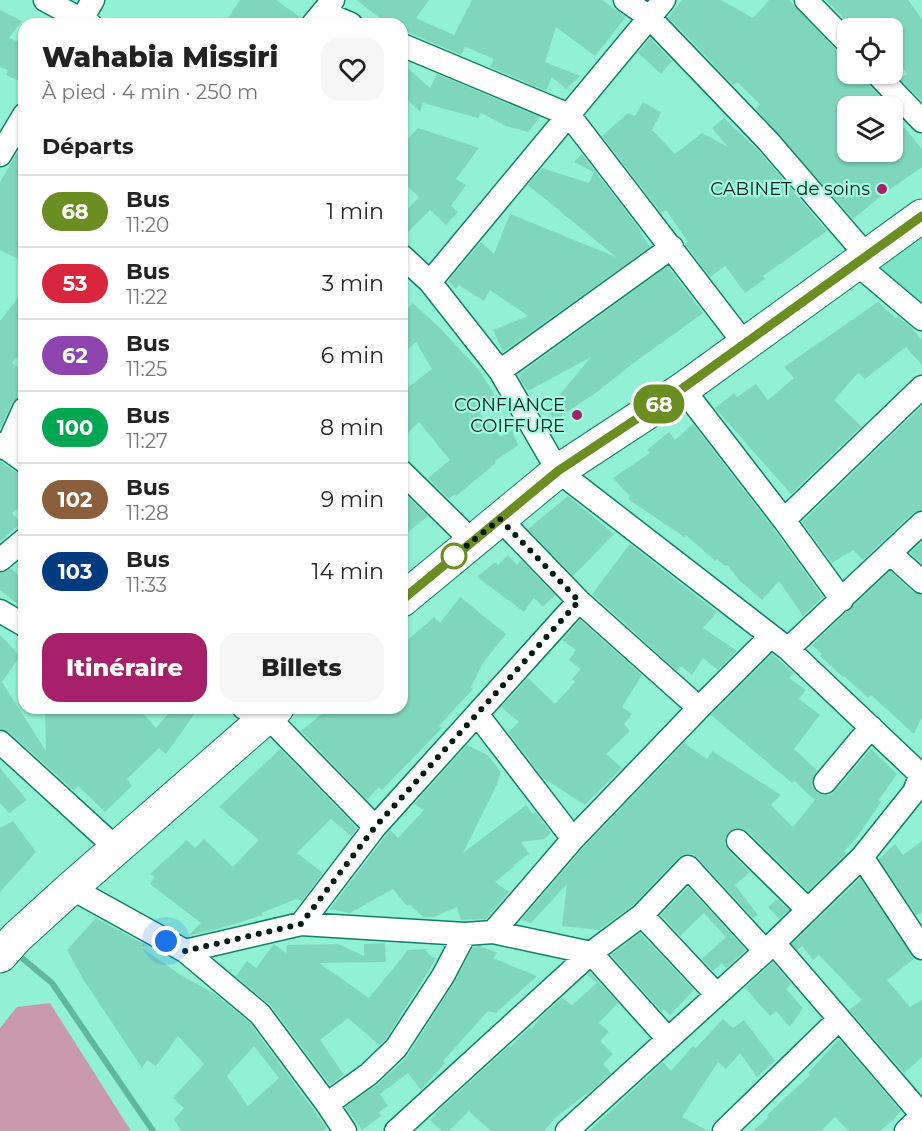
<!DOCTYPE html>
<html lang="fr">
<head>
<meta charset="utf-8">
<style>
	body { margin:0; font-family:Montserrat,sans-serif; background:#f6f6f6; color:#222; height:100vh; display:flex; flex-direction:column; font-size:22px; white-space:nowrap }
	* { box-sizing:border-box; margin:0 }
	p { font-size:20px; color:#767676 }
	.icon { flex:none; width:33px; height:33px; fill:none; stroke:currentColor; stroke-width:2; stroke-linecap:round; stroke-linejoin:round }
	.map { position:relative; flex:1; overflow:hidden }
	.drawer { position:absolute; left:18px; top:18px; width:390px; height:696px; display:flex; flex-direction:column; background:#fff; border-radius:18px; box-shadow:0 2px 4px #0004 }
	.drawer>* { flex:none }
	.badge { padding:0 12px; border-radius:20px; font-size:21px; line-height:39px }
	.tools { position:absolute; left:837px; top:18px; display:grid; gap:12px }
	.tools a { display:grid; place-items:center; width:66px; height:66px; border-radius:12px; background:#fff; box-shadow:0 2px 4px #0004; font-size:30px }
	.you { position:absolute; width:30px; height:30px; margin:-15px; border:4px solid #fff; border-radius:50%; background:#1a73e8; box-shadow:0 0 0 9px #1a73e833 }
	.map>.badge { position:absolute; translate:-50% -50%; box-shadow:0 0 0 3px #fff }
	h2 { padding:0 24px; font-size:22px; line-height:54px }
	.round { display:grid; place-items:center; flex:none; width:63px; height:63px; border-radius:18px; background:#f6f6f6 }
	.head { display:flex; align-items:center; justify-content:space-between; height:102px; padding:0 24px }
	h1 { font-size:28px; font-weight:800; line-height:45px }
	.action { display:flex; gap:12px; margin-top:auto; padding:12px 24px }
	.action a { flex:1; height:69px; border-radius:18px; background:#a6206a; color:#fff; font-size:24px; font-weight:800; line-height:69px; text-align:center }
	.action a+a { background:#f6f6f6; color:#222 }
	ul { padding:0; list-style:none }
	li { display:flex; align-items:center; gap:18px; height:72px; padding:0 24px; border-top:2px solid #e0e0e0 }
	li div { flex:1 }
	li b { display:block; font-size:22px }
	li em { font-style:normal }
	li .badge { min-width:66px; font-weight:700; text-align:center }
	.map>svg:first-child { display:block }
	.built { fill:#7be4c6 }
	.green { fill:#c99aad }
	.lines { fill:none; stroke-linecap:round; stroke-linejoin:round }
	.stream { stroke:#60b69e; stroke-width:6 }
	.building { fill:#80d6bc; fill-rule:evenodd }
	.minor-casing { stroke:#108068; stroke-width:25 }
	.secondary-casing { stroke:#108068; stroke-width:35 }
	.minor { stroke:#fff; stroke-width:22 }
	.secondary { stroke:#fff; stroke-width:33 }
	.line-casing { stroke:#fff; stroke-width:14 }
	.line { stroke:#6b8e23; stroke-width:9 }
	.walk { stroke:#001a12; stroke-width:6; stroke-dasharray:0 10.8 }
	.poi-dot { fill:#a6206a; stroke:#9fffe2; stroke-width:2 }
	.stop-dot { fill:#fff; stroke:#6b8e23; stroke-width:3 }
	.labels { text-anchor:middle; stroke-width:4.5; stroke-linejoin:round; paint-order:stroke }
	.poi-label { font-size:18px; fill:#001a12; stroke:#9fffe2; text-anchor:end }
</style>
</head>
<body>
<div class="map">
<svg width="922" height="1131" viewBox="0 0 922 1131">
	<rect width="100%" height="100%" fill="#92f1d5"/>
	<!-- built -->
	<path class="built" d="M922 229V304L873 261Z"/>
	<!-- green -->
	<path class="green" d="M50 1003 131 1131H0V1028L17 1007Z"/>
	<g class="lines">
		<!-- stream -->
		<path class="stream" d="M16 953 52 983 153 1131"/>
	</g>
	<!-- building -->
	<path class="building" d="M240 0H276L301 18 300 24H224Z
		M356 0H429L416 18 454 35 472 0H602L626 17 595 56 556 27 545 62 580 76 566 89 552 77 546 91 490 67 494 59 465 47 461 55 402 30V24H377L380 18Z
		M682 0H721L753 18 769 0H789L838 52 848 57V74H863L867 83 889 106H848V120L840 126 848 135V152H892V138L904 127 922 149V167L886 192 853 219 756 109 760 104 737 82 734 86 668 17Z
		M826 0H908L922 19V101L900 79 907 74 892 52V28H853Z
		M0 10 22 21 9 38 19 42 24 32V83L6 75 8 70 0 67Z
		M650 38 672 61 661 74 638 53Z
		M402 63 430 88 437 74 540 117 528 132 506 126 481 113 478 118 423 103 420 112 402 94Z
		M643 102 661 112 652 130 675 154 702 133 728 147 712 128 724 118 758 150 827 231 763 276 765 279 745 293 725 266 710 277 685 244 688 242 666 210 661 213 602 136 628 113 635 116Z
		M418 128 479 148 456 179 466 185 451 206 458 212 446 225 430 210 402 238V215L419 197 402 181V145Z
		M24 141V262L0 250V182Z
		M582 154 641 231 640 232 650 247 503 352 493 330 528 316 490 290 484 301 459 285 456 289 448 281 481 242 494 254 510 214 616 257 528 185 542 168 589 183 594 172 574 162Z
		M668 266 703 313 631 365 597 392 555 420 547 410 591 357 530 390H527L518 375Z
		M24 290V350L12 363 24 371V383L18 397 12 403 0 429V321Z
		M878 302 896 318 898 317 912 328 922 340V365L906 347 865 379 858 373 834 400 861 426 866 422 791 494 715 408 734 393 737 397 756 384 768 400 794 378 784 367Z
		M413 303 440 328 478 369 493 392 497 401 479 413 501 437 512 430 518 445 495 461 496 463 456 496 455 494 449 499 428 478 450 460 419 422 402 439V392L432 369 416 342 402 355V315Z
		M922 406V510L913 513 863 560 853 550 832 563 802 522Z
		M693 424 773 528 823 597 803 616 779 581 762 600 739 580 727 565 725 566 717 559 715 561 686 535 684 537 628 499 630 496 613 478 650 453 647 450 669 432 675 440Z
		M0 461 16 472 24 474V503L12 513 21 523 0 542Z
		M402 491 428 516 402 537Z
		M568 496 614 534 573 576 528 529Z
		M922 542V564L910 553Z
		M630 544 717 612 703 628 737 651 718 670 703 658 692 675 681 666 677 671 592 594Z
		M508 555 517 565 521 560 555 595 543 607 534 598 524 612 477 577 495 562 498 565Z
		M11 568 24 581V609L0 590V573Z
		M890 571 913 592 922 595V717L914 734 871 695 868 698 844 676 843 677 820 656 822 654 812 645Z
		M460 597 506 634 483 663 471 687 473 689 439 726 442 728 382 790 379 787 367 800 301 731 329 708H402V645L434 617 440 623Z
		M580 620 642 675 622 707 632 714 624 724 630 731 606 754 622 768 585 805 543 778 508 732 519 722 501 707 528 678 555 704 575 682 572 679 581 669 569 660 576 650 562 640Z
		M0 635 20 656 2 682 46 751 45 708H138L156 728 173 708H199L166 754 159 748 127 779 132 786 105 812 78 786 74 791 9 732 0 729Z
		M772 654 794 673 789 678 806 690 799 699 820 715 794 749 817 770 812 780V786L816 792 823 795H829L835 791 871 749 897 774 879 800 881 802 856 839 844 851 846 854 808 891 747 831 742 828H735L728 832 725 838V844L729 851 750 872 735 885 758 915 753 918 698 858 692 854H685L678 858 633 905 599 930 562 926 567 884 531 923 521 920 583 848 684 743 707 759 712 751 781 795 771 805 793 827 815 800 794 781 792 783 711 715Z
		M467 745 488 755 501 772 497 784 463 853 526 805 533 814 535 812 551 833 544 839 521 842 529 854 514 865 515 866 495 882 509 892 486 919 461 920 457 907 434 917H423L409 904 407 906 393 889 350 913 330 909 390 830 398 838 424 810 414 804Z
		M280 749 357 828 351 836 331 819 297 853 323 873 302 901 296 899 261 913 263 915 218 929 188 936 201 923 150 884 155 877 150 874 187 840 195 848 204 839 233 867 259 840 219 807Z
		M0 768 27 800 9 813 0 803Z
		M13 821 36 852 0 892V828Z
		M922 841V913L916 915 879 859 895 844 903 855Z
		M860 878 914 959 887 980 910 1007 922 1000V1057L904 1073 849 1010 862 1000 819 955 813 960 802 946 797 950 792 944Z
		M688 887 746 950 726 968 722 963 713 971 702 959 726 937 704 913 680 936 661 915Z
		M777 899 789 910 779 919 768 907Z
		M96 918 146 945 141 947 179 974 215 994 250 1023 327 1128 323 1131H181L174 1119 184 1108 173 1098 204 1064 178 1036 156 1066 147 1060 142 1068 83 979 67 950ZM254 1046 279 1078 248 1106 227 1076Z
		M640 933 694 990 670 1015 664 1009 662 1012 611 955Z
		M385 943 386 962 319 963 369 998 408 950 426 949 427 953 436 959 386 1039 379 1045 348 1018 320 1040 344 1075 330 1085 271 1006 236 976 247 961 256 968 274 944 286 953 287 945 338 944 364 956V944Z
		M480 946 497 953 493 958 537 976 496 1013 488 1011 443 1061 445 1063 421 1090 408 1073 380 1094 388 1106 379 1112 381 1116 362 1130 345 1107 377 1085 406 1058 454 983 473 947Z
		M773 962 791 984 786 989 803 1008 790 1027 776 1011 770 1016 745 988Z
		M590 972 618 1003 599 1023 609 1032 600 1041 613 1054 603 1064 611 1073 587 1095 586 1094 556 1117 544 1131H491L469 1111 449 1131H442L430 1120 438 1111 509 1046 510 1047 530 1027 532 1028 539 1019 562 998 572 1005 597 983 587 975Z
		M723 1019 733 1028 744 1020 775 1061 757 1077 740 1053 726 1069 718 1062 682 1117 708 1131H589L663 1062 671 1071 693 1046 696 1048Z
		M839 1039 901 1111 893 1120 880 1131H849L835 1117 821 1131H753L769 1117 767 1115 810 1075 808 1073Z"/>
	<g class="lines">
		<!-- minor casing -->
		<g class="minor-casing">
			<path id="minor" d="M45 0 90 24
				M625 0 649 17 768 141 866 255
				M806 0 848 43
				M323 12 351 24
				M79 24 93 0
				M313 24 333 0
				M402 45 569 115 744 343
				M877 74 922 121
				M0 155 24 115
				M402 256 430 282 500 371 558 471 788 649 921 775
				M857 264 922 319
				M430 282 664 0
				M500 371 672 247
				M683 389 784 520 842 600
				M0 444 24 461
				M6 449 24 409
				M402 472 472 541
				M500 519 579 601 699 708
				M784 520 922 387
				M891 554 922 582
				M0 560 24 540
				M0 611 24 625
				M788 649 922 523
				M244 708 267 716 375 827
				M477 714 573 839
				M0 742 116 848
				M825 782 871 727
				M738 841 808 910
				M862 857 922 948
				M71 888 185 951 301 924 465 934 493 932 591 953 668 1039
				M642 915 717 995
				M301 924 375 827 579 601
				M493 932 573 839 699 708 771 636
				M774 943 922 1115
				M185 951 260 1014 327 1104 345 1131
				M327 1104 369 1074 396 1048 443 976 465 934
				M396 1131 591 953 642 915 688 867 765 951
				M567 1131 774 943 862 857 914 792 922 772
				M724 1131 839 1019
				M906 1131 922 1115"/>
		</g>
		<!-- secondary casing -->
		<g class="secondary-casing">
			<path id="secondary" d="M402 600 558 471 683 389 922 216
				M0 956 17 937 71 888 277 708"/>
		</g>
		<!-- minor -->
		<use href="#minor" class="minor"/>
		<!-- secondary -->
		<use href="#secondary" class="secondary"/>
	</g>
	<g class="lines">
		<!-- line casing -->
		<g class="line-casing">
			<path id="line" d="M402 600 558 471 683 388 922 216"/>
		</g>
		<!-- line -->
		<use href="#line" class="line"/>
		<!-- walk -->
		<path class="walk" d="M166 941 185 951 301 924 375 827 579 601 500 519 454 556"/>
	</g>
	<!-- markers -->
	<g class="poi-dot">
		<circle cx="882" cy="189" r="6"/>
		<circle cx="577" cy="415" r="6"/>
	</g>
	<circle class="stop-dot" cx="454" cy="556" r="12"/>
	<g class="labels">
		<!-- poi labels -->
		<g class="poi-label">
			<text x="870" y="195">CABINET de soins</text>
			<text x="565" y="411">CONFIANCE<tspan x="565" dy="21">COIFFURE</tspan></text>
		</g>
	</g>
</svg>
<div class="tools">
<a><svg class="icon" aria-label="locate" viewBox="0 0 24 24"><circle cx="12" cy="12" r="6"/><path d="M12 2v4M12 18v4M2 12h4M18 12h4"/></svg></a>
<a><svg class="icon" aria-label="layers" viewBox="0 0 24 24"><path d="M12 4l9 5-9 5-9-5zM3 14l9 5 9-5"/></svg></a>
</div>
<div class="you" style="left:166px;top:941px"></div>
<b class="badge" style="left:659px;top:404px;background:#6b8e23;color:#fff">68</b>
<section class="drawer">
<div class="head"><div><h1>Wahabia Missiri</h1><p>À pied · 4 min · 250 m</p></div><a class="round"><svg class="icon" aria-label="heart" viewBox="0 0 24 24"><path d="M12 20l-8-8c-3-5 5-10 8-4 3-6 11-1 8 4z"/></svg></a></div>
<h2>Départs</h2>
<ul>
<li><span class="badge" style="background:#6b8e23;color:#fff">68</span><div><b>Bus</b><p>11:20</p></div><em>1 min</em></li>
<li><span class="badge" style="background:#d7263d;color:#fff">53</span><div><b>Bus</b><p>11:22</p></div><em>3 min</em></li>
<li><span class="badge" style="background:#8e44ad;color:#fff">62</span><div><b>Bus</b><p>11:25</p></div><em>6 min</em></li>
<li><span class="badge" style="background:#00a651;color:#fff">100</span><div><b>Bus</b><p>11:27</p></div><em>8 min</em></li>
<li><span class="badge" style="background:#8b5e3c;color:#fff">102</span><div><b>Bus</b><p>11:28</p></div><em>9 min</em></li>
<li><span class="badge" style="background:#003b80;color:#fff">103</span><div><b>Bus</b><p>11:33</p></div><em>14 min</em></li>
</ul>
<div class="action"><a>Itinéraire</a><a>Billets</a></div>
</section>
</div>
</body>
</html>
